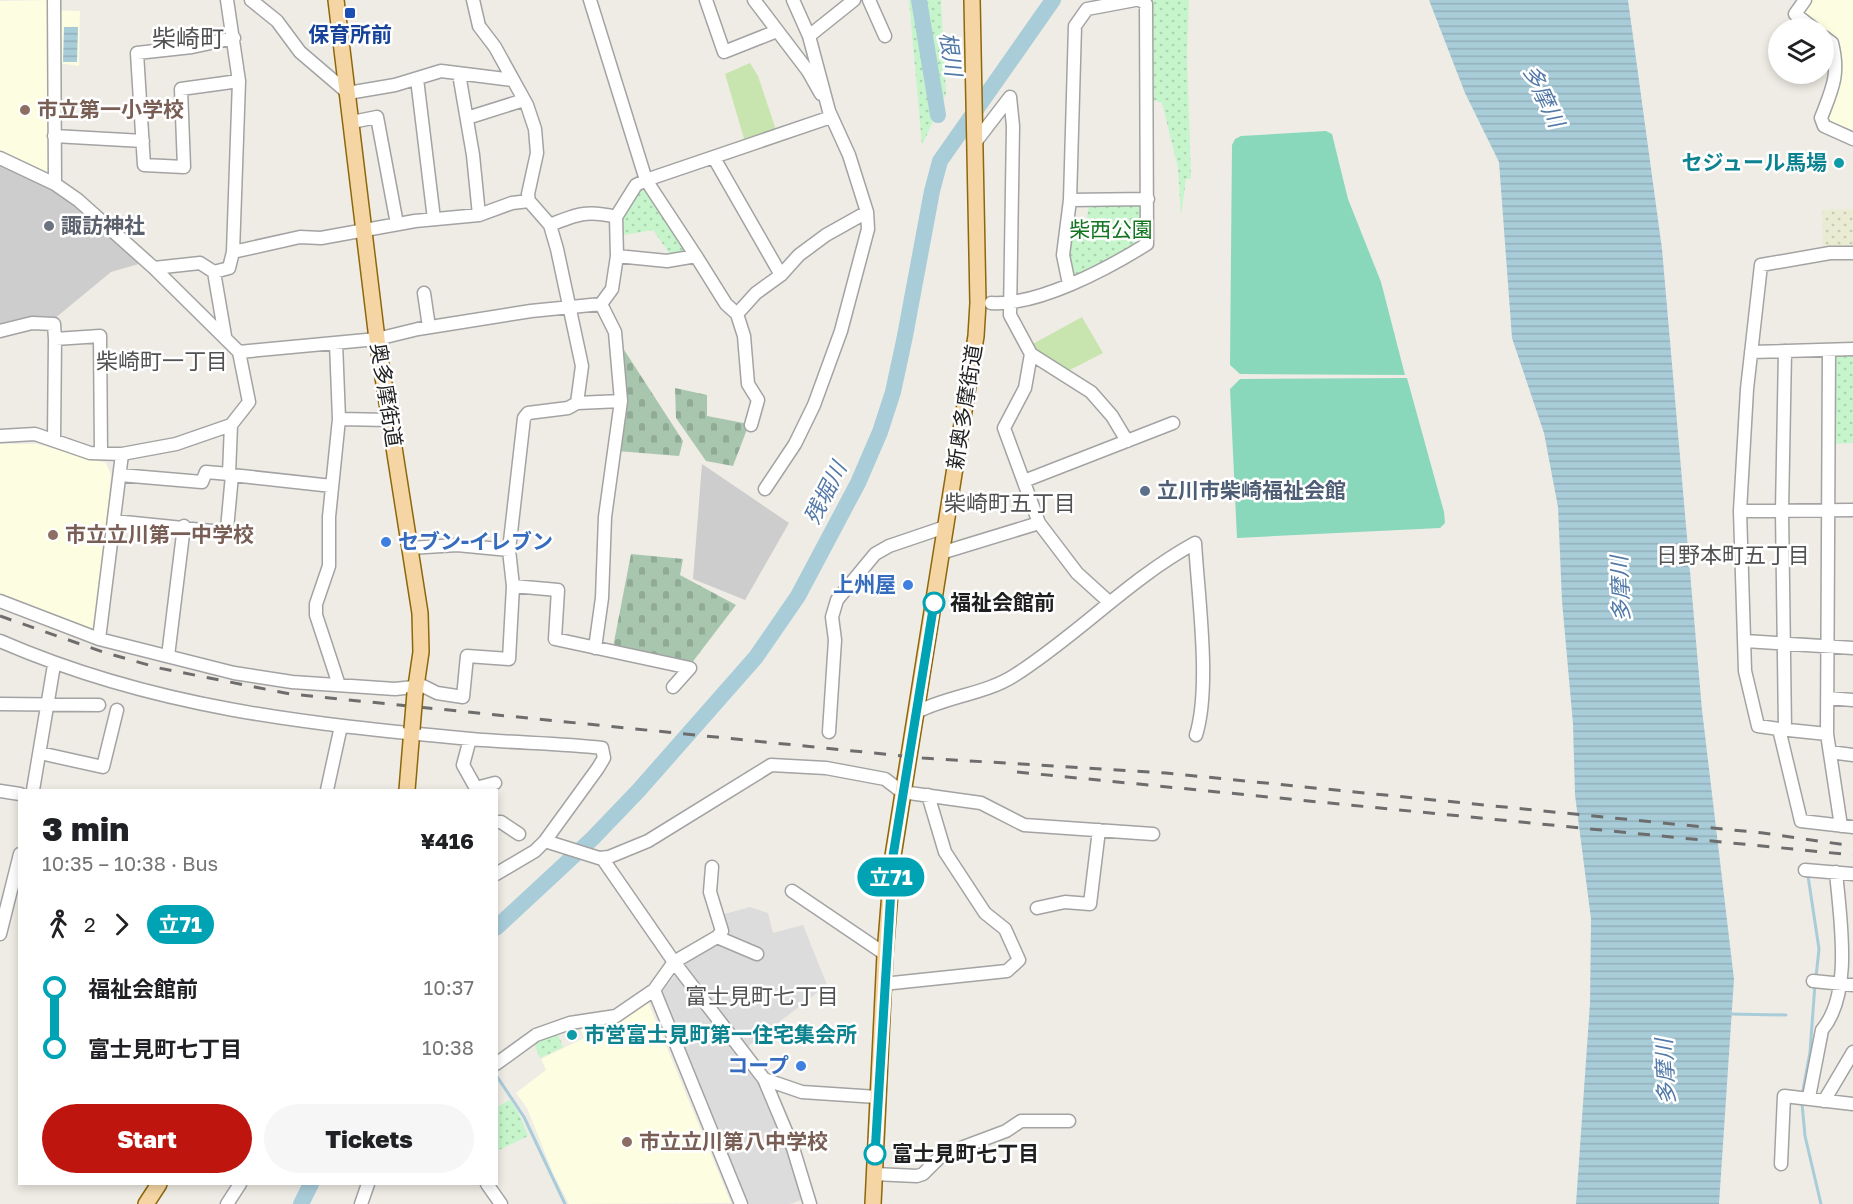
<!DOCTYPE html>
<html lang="en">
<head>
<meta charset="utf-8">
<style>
	body { margin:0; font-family:"Golos Text","Noto Sans JP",sans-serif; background:#f6f6f6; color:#202124; height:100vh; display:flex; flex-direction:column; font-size:22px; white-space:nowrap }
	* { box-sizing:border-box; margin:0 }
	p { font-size:20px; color:#757577 }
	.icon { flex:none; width:33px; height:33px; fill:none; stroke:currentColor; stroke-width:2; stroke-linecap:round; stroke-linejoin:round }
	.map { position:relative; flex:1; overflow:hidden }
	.side { position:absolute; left:18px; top:789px; width:480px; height:396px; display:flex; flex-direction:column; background:#fff; border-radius:0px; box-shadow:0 3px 9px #0003 }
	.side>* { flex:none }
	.badge { padding:0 12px; border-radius:20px; font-size:21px; line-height:39px }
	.buttons { position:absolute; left:1768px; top:18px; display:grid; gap:12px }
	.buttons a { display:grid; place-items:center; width:66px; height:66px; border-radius:50%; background:#fff; box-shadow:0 3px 9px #0003; font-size:30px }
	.map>.badge { position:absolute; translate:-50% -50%; box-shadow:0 0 0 3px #fff }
	.legs { display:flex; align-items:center; gap:9px; height:66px; padding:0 24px; font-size:20px }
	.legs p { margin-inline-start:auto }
	.head { display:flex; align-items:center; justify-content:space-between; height:102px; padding:0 24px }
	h1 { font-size:33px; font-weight:800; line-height:45px }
	.button { display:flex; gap:12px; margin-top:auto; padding:12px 24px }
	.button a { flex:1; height:69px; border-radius:36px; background:#be160f; color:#fff; font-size:24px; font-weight:800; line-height:69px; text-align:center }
	.button a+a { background:#f6f6f6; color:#202124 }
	ul { padding:0 24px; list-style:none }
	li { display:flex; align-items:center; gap:21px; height:60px; font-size:22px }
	li i { display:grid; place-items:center; width:9px; height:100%; margin:0 8px; background:currentColor }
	li i::after { content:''; width:15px; height:15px; margin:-8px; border:4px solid; border-radius:50%; background:#fff }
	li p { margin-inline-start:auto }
	li:first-child i { background:linear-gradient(#0000 50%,currentColor 0) }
	li:last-child i { background:linear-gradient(currentColor 50%,#0000 0) }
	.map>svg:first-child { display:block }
	.residential { fill:#dddcdc }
	.education { fill:#fcfde1 }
	.religious { fill:#cdcdcd }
	.farmland { fill:url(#farmland-dots) }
	.grass { fill:#c8e5af }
	.cemetery { fill:url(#cemetery-stones) }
	.park { fill:url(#park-dots) }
	.pitch { fill:#89d8bc }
	.water { fill:url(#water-rules) }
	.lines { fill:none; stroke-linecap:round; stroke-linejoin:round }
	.stream { stroke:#a9ccd9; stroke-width:3 }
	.river { stroke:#a9ccd9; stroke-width:16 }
	.minor-casing { stroke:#a3a3a3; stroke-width:15 }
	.major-casing { stroke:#8e670b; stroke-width:18 }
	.minor { stroke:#fff; stroke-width:12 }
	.major { stroke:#f5d5a4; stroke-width:15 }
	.rail { stroke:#6d6d6d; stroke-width:3; stroke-dasharray:12 12; stroke-linecap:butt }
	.major-bridge-casing { stroke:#8e670b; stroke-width:18; stroke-linecap:butt }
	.major-bridge { stroke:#f5d5a4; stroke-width:15 }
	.line-1-casing { stroke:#fff; stroke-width:14 }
	.line-1 { stroke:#00a3b4; stroke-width:9 }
	.transit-dot { fill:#1a4fb4; stroke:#fff; stroke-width:2 }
	.education-dot { fill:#8d6e63; stroke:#fff; stroke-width:2 }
	.culture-dot { fill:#0f9aa8; stroke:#fff; stroke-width:2 }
	.worship-dot { fill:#6b7280; stroke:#fff; stroke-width:2 }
	.service-dot { fill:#5c6f8a; stroke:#fff; stroke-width:2 }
	.shop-dot { fill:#3f7fe0; stroke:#fff; stroke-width:2 }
	.stop-1-dot { fill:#fff; stroke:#00a3b4; stroke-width:3 }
	.labels { text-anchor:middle; stroke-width:5; stroke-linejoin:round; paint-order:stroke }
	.transit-label { font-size:21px; font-weight:bold; fill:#164399; stroke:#fff }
	.education-label { font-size:21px; font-weight:bold; fill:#785e54; stroke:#fff; text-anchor:start }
	.culture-label { font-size:21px; font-weight:bold; fill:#0d838f; stroke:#fff; text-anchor:end }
	.worship-label { font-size:21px; font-weight:bold; fill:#5b616d; stroke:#fff; text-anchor:start }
	.park-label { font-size:21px; fill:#147520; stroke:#fff }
	.street-label { font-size:21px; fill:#1f1f1f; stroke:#fff }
	.service-label { font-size:21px; font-weight:bold; fill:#4e5e75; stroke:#fff; text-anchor:start }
	.shop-label { font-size:21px; font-weight:bold; fill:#366cbe; stroke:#fff; text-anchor:end }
	.stop-label { font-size:21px; font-weight:bold; fill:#1f1f1f; stroke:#fff; text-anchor:start }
	.water-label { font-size:22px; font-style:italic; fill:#5279a7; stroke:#fff }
	.neighbourhood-label { font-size:22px; fill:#525252; stroke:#fff }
	.quarter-label { font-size:24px; fill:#525252; stroke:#fff }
</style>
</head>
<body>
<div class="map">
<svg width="1853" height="1204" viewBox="0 0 1853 1204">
	<defs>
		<pattern id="farmland-dots" width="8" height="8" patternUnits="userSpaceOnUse" patternTransform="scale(1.5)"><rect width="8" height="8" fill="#e9ecd2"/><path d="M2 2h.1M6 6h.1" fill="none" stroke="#c7cab4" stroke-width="1.8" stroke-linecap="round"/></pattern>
		<pattern id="cemetery-stones" width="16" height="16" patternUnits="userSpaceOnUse" patternTransform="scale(1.5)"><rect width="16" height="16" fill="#a8c6ae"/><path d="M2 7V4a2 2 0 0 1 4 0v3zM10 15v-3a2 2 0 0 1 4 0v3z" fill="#90aa95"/></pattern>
		<pattern id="park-dots" width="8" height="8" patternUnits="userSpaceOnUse" patternTransform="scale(1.5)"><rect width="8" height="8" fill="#c6f5cb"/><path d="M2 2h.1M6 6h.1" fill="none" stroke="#aad2ae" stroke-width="1.8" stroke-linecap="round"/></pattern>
		<pattern id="water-rules" width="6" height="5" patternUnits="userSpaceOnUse" patternTransform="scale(1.5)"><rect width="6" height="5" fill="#a9ccd9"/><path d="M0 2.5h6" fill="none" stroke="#91afba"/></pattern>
	</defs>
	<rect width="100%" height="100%" fill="#efece5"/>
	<!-- residential -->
	<path class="residential" d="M750 907 768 913 773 933 803 925 827 985 738 1054 758 1080 788 1151 801 1200 790 1204H748L662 991 687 961 718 943 721 915Z"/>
	<!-- education -->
	<path class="education" d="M50 0V10L80 11 79 66 51 62V173L48 176 0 154V1Z
		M1810 0H1853V131L1828 123 1825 117 1838 90V50L1836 40 1824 28 1804 16 1803 10Z
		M0 444H37L106 463 111 475 96 631 46 616 0 596Z
		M648 1002 731 1203 569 1204 553 1173 527 1108 516 1093 546 1070 541 1059 584 1038 580 1027 617 1020Z"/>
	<!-- religious -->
	<path class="religious" d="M0 165 55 189 142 263 111 272 54 319 0 326Z
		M702 464 789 523 745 600 693 579Z"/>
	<!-- farmland -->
	<path class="farmland" d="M1853 209V248L1823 251 1822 210Z"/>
	<!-- grass -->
	<path class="grass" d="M750 63 758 76 777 133 745 142 725 74Z
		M1082 317 1103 353 1066 372 1029 346Z"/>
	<!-- cemetery -->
	<path class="cemetery" d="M619 342 683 441 679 456 617 451Z
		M675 388 707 395V416L749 424 733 466 706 461 676 418Z
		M631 554 683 559 680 575 736 605 691 664 613 647Z"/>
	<!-- park -->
	<path class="park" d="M909 0H941L946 94 922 145Z
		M1145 0H1189L1187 55 1191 179H1186L1181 216 1178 168 1162 103 1150 99Z
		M647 184 692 251 672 257 653 230 618 236 616 220 637 187Z
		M1144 203 1143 242 1078 278 1071 275 1065 254 1071 224 1086 225 1089 204Z
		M1853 352V443L1829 444 1830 353Z
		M557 1032 563 1047 540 1058 533 1041Z
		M510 1100 519 1114 528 1136 497 1151V1107Z"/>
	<!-- pitch -->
	<path class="pitch" d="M1326 131 1332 134 1348 199 1381 282 1405 375 1240 374 1230 365 1232 145 1235 139 1241 136Z
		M1407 378 1444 512 1445 523 1440 528 1237 538 1230 389 1240 379Z"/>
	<!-- water -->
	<path class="water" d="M1429 0H1628L1662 249 1702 710 1734 979 1719 1204H1576L1590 1003 1591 919 1575 795 1573 724 1562 601 1558 507 1544 433 1512 338 1499 162 1465 93Z
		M64 27H78L77 62H63Z"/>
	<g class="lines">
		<!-- stream -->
		<path class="stream" d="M1808 876 1819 949 1816 977
			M1730 1014 1786 1015
			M496 1075 524 1117 565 1204
			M1802 1096 1810 1052 1815 984
			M1802 1103 1805 1136 1821 1204"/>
		<!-- river -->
		<path class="river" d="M919 0 938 115
			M496 928 593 838 639 790 756 657 798 596 858 483 880 432 893 392 905 336 932 191 940 161 1053 0
			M301 1204 311 1184"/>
		<!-- minor casing -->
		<g class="minor-casing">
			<path id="minor" d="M54 0 55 184
				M251 0 277 21 300 52 348 93 395 85 441 71 513 80
				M590 0 646 180 636 185 616 217 617 256 612 289 601 304
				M706 0 724 52 777 31
				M754 0 808 71 821 94
				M869 0 885 36
				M1805 0 1795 14 1813 28
				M809 36 854 0
				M1824 37 1832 43C1840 75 1832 89 1821 118L1824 126 1853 139
				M234 38 192 47 137 53 144 165 184 167 181 89 239 81
				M459 74 473 155 479 215
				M417 79 434 219
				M1010 97 1013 126 1010 315 1031 354 1091 392 1112 416 1127 441
				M467 118 524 100
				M352 122 377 117 397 224
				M54 136 143 141
				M974 144 1010 97
				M0 158 55 184 78 200 154 268 239 352 377 339 418 329 531 311 601 304
				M714 158 781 275
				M1070 200 1148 199
				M550 225C577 214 587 210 616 217
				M233 252 300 237 321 238 415 221 479 215 512 203 529 201
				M1853 253H1830L1761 265 1747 389 1740 511 1745 671 1758 726 1779 729 1801 821 1853 827
				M617 256 667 261 696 256 726 304 737 314 744 336 748 384 758 400 751 425
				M696 256 646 180 831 117
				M154 268 200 263 214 272 229 268 233 252 239 81 227 0
				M214 272 225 336
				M1069 284 1063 255 1070 200 1075 26 1087 9 1135 0
				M424 293 429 327
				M991 303C1038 306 1107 269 1147 244L1146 4 1140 0
				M737 314 756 293 781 275 799 255 826 235 867 212
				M0 331 32 323 54 324 55 339
				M336 343 339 419 329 517V566L316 604V615L339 685
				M1829 350 1827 734 1841 826
				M1785 351 1782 511 1785 730
				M1751 352 1853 349
				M1031 354 1025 388 1004 428 1039 523 1077 573 1109 602
				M577 403 621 401
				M339 419 390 420
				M0 436 35 434 90 453 122 454
				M54 439 55 339 100 336 101 453
				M120 475 202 482 206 472 229 474
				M232 475 332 486
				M1024 481 1173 423
				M765 489 795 444 814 405 841 331 868 229 867 212 849 155 829 111 809 36 793 0
				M1740 511 1853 510
				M114 521 222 532 227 529 232 475 229 474 231 425 249 402 239 352
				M410 548 457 545 509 550
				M941 553 1039 523
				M513 586 558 590 555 639 690 668 673 687
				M0 601 99 639 234 673 292 682 395 689 423 686 437 693 463 697 467 656 509 659 513 586 509 550 524 418 528 413 568 408 577 403 582 366 557 249 550 225 529 201 528 194 537 153 535 129 527 105 495 47 479 26 473 0
				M99 639 122 454 176 444 231 425
				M0 641C154 708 306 724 471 739 514 743 559 743 602 748L604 758 598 768 545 841 599 858 609 857 648 841 771 765 826 768 885 779 902 792 981 803 1024 825 1153 834
				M1745 641 1853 648
				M595 648 602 598 605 517 621 401 615 332 601 304
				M168 656 184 526
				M1827 698 1853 700
				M0 704 99 705
				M917 712C948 696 986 694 1015 675 1078 635 1129 579 1195 543 1198 595 1211 687 1196 735
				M1779 729 1827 734
				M829 732 835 640 832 617 837 600 875 554 889 546 945 527
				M470 739 463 765 477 790
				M1830 752 1853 755
				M40 753 103 767 117 710
				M476 788 495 783
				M33 790 54 665
				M327 790 341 726
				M0 791 20 794
				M496 822H501L519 834
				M602 858 674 962 764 1079 793 1148 810 1204
				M1805 870 1853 874
				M496 874 535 851 545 841
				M792 891 885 954
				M1037 908 1065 902 1090 904 1099 830
				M0 934 20 854
				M717 937 757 954
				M1813 981 1853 985
				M883 984 1007 971 1019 960 1005 929 985 913 945 852 928 795
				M654 990 674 962 717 937 722 931 710 892 712 867
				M496 1064 536 1035 570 1023 616 1016 654 990 741 1204
				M764 1079 802 1092 877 1097
				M1809 1097 1822 1030C1853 993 1840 919 1836 872
				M1824 1101 1853 1052
				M1781 1164 1784 1096 1853 1104
				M874 1174 917 1176 923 1174 942 1155 1006 1131 1021 1121H1069
				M487 1184 501 1204
				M227 1204 240 1184
				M361 1204 368 1184"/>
		</g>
		<!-- major casing -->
		<g class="major-casing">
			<path id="major" d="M336 0 377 339 420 613 421 652 415 693
				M407 790 412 729
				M146 1204 159 1184
				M873 1204 885 954 893 856 976 336 978 303 972 0"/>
		</g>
		<!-- minor -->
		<use href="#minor" class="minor"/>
		<!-- major -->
		<use href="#major" class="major"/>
		<!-- rail -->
		<path class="rail" d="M0 616 103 652 159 668 290 694 923 758 1166 773 1763 833 1853 846
			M1017 772 1853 855"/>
		<!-- major-bridge casing -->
		<g class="major-bridge-casing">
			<path id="major-bridge" d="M412 729 415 693"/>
		</g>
		<!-- major-bridge -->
		<use href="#major-bridge" class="major-bridge"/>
	</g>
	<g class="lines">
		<!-- line-1 casing -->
		<g class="line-1-casing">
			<path id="line-1" d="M875 1154 893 856 934 603"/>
		</g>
		<!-- line-1 -->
		<use href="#line-1" class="line-1"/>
	</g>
	<!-- markers -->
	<rect class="transit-dot" x="344" y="7" width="12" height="12" rx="3"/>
	<g class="education-dot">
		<circle cx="25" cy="110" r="6"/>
		<circle cx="53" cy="535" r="6"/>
		<circle cx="627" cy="1142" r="6"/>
	</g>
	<g class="culture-dot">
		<circle cx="1839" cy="163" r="6"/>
		<circle cx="572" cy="1035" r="6"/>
	</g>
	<circle class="worship-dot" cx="49" cy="226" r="6"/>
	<circle class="service-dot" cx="1145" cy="491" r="6"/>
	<g class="shop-dot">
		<circle cx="386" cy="542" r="6"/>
		<circle cx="908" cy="585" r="6"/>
		<circle cx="801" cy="1066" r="6"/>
	</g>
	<g class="stop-1-dot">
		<circle cx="934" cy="603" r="10"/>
		<circle cx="875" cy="1154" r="10"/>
	</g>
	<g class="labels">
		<!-- transit labels -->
		<g class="transit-label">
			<text x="350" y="42">保育所前</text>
		</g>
		<!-- education labels -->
		<g class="education-label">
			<text x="37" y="117">市立第一小学校</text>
			<text x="65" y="542">市立立川第一中学校</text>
			<text x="639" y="1149">市立立川第八中学校</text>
		</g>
		<!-- culture labels -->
		<g class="culture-label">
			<text x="1827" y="170">セジュール馬場</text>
			<text x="584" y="1042" text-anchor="start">市営富士見町第一住宅集会所</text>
		</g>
		<!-- worship labels -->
		<g class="worship-label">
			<text x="61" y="233">諏訪神社</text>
		</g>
		<!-- park labels -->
		<g class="park-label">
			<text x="1111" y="237">柴西公園</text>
		</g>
		<!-- street labels -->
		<g class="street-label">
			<text transform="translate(386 395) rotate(81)" y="7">奥多摩街道</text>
			<text transform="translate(965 407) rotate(-81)" y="7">新奥多摩街道</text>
		</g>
		<!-- service labels -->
		<g class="service-label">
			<text x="1157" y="498">立川市柴崎福祉会館</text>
		</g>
		<!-- shop labels -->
		<g class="shop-label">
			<text x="398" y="549" text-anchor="start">セブン-イレブン</text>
			<text x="896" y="592">上州屋</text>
			<text x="789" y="1073">コープ</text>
		</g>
		<!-- stop labels -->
		<g class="stop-label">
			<text x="950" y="610">福祉会館前</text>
			<text x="892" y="1161">富士見町七丁目</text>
		</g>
		<!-- water labels -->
		<g class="water-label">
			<text transform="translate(951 54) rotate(81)" y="8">根川</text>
			<text transform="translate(1544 96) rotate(65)" y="8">多摩川</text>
			<text transform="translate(825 493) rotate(-63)" y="8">残堀川</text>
			<text transform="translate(1620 589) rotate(-92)" y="8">多摩川</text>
			<text transform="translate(1665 1072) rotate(-93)" y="8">多摩川</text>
		</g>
		<!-- neighbourhood labels -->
		<g class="neighbourhood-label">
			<text x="162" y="369">柴崎町一丁目</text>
			<text x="1010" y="511">柴崎町五丁目</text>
			<text x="1733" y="563">日野本町五丁目</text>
			<text x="762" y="1004">富士見町七丁目</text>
		</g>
		<!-- quarter labels -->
		<g class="quarter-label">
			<text x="188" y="47">柴崎町</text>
		</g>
	</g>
</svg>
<div class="buttons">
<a><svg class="icon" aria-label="layers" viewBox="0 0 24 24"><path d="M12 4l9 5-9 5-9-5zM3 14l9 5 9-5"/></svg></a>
</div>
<b class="badge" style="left:891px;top:877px;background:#00a3b4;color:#fff">立71</b>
<section class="side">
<div class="head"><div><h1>3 min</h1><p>10:35 – 10:38 · Bus</p></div><b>¥416</b></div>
<div class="legs"><svg class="icon" aria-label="walk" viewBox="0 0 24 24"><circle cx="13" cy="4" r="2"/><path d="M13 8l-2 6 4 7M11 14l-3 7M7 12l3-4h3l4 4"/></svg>2<svg class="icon" aria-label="forward" viewBox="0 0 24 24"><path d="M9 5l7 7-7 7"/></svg><b class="badge" style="background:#00a3b4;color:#fff">立71</b></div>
<ul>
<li><i style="color:#00a3b4"></i><b>福祉会館前</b><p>10:37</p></li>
<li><i style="color:#00a3b4"></i><b>富士見町七丁目</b><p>10:38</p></li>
</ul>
<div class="button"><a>Start</a><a>Tickets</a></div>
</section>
</div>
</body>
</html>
